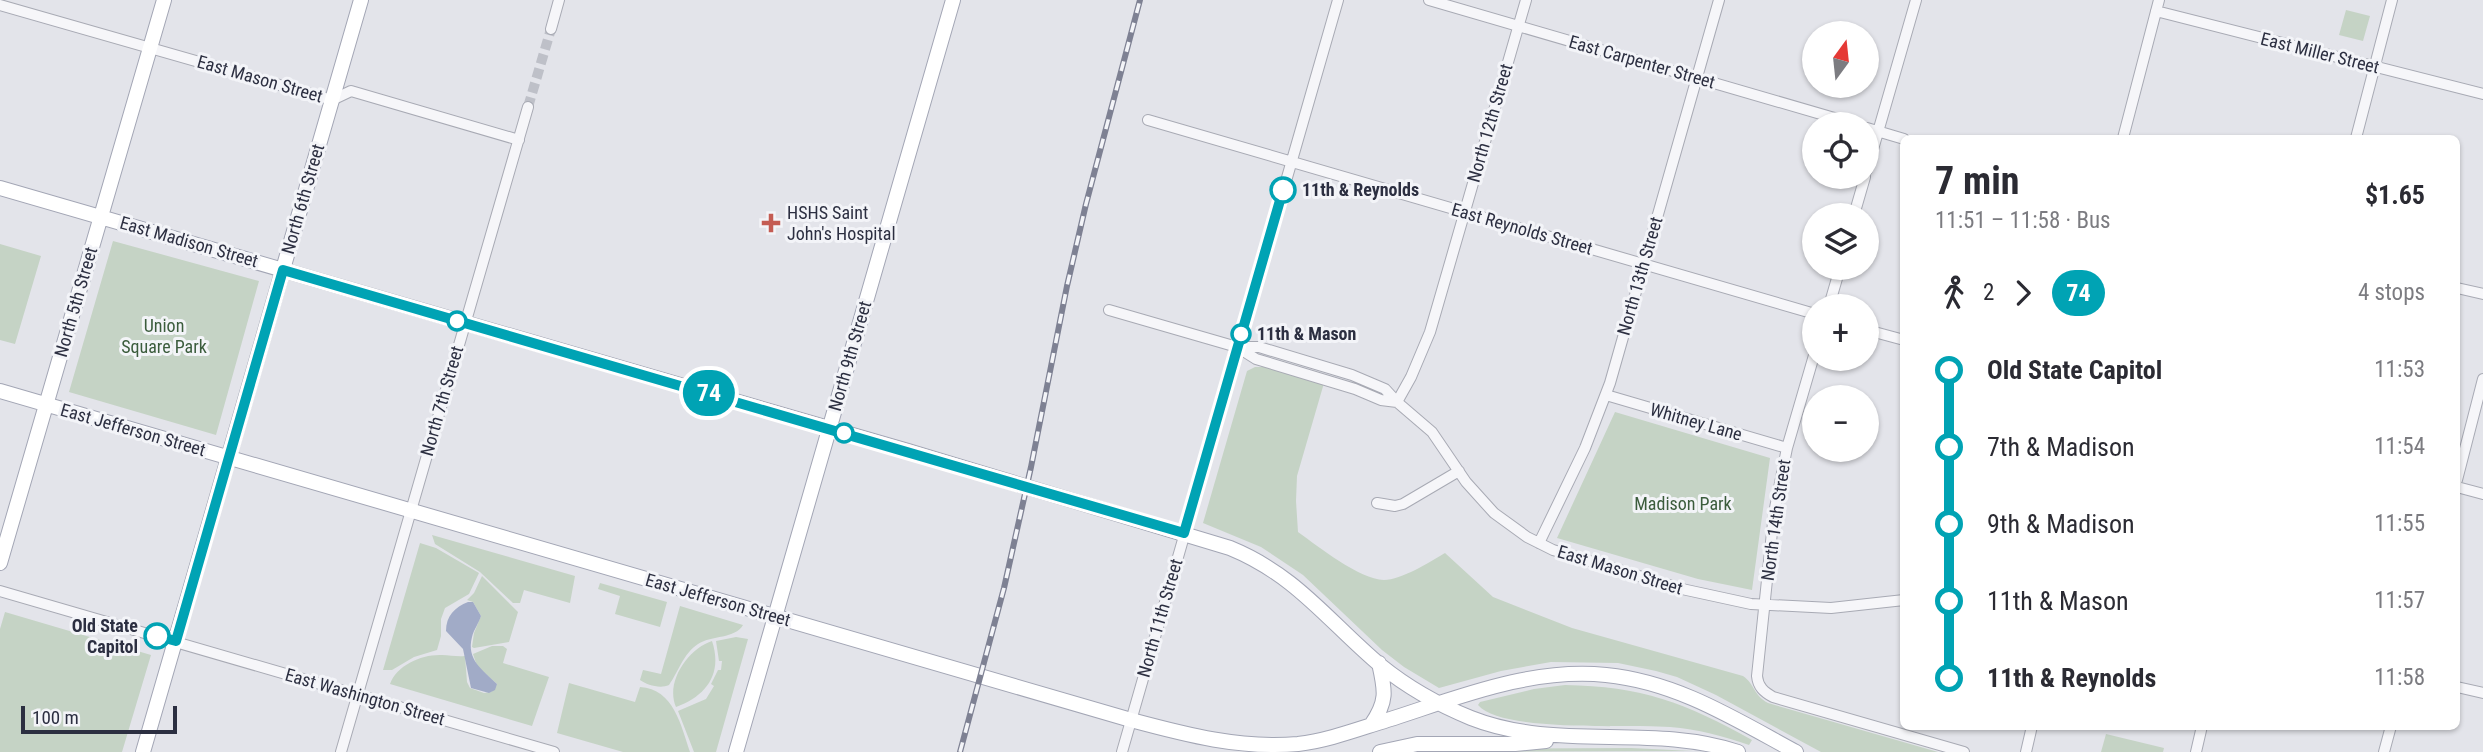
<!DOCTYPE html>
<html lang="en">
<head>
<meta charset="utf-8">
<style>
	body { margin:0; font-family:"Roboto Condensed",sans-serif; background:#f7f7f7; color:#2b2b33; height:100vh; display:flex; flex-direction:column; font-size:26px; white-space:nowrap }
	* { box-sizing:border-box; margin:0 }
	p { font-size:23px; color:#7c7c81 }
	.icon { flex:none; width:38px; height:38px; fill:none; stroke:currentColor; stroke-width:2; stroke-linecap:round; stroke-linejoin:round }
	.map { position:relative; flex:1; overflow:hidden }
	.details { position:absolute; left:1900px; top:135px; width:560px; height:595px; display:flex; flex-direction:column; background:#fff; border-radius:10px; box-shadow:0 2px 5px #0004 }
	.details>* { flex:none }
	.badge { padding:0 14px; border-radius:23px; font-size:24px; line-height:46px }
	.needle { width:46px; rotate:15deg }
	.controls { position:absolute; left:1802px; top:21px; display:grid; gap:14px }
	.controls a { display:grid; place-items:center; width:77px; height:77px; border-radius:50%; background:#fff; box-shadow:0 2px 5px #0004; font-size:35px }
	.scale { position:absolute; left:21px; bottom:18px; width:156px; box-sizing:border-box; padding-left:7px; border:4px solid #2c2f41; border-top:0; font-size:19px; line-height:24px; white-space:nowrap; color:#2c2f41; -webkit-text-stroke:5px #f3f4f8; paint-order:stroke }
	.map>.badge { position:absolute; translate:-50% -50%; box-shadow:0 0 0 4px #fff }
	.legs { display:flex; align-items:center; gap:10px; height:77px; padding:0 35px; font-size:23px }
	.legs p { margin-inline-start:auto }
	.summary { display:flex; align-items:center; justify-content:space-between; height:119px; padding:0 35px }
	h1 { font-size:38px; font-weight:700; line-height:52px }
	ul { padding:0 35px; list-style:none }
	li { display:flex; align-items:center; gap:24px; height:77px; font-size:26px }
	li i { display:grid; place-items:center; width:10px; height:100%; margin:0 9px; background:currentColor }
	li i::after { content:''; width:18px; height:18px; margin:-9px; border:5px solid; border-radius:50%; background:#fff }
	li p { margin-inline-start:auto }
	li:first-child i { background:linear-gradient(#0000 50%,currentColor 0) }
	li:last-child i { background:linear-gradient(currentColor 50%,#0000 0) }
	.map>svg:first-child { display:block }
	.green { fill:#c5d3c5 }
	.water { fill:#a1abc7 }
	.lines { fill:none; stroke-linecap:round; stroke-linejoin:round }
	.minor-tunnel { stroke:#bec0c8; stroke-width:10; stroke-dasharray:10 5; stroke-linecap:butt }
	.minor-casing { stroke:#a8aab4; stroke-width:12 }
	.major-casing { stroke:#a3a6b5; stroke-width:16 }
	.minor { stroke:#f6f6f9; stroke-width:10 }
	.major { stroke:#fff; stroke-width:14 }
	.rail-casing { stroke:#7e8193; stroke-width:6 }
	.rail { stroke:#f3f4f8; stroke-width:3.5; stroke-dasharray:10; stroke-linecap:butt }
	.line-1-casing { stroke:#fff; stroke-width:16 }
	.line-1 { stroke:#00a3b4; stroke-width:10 }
	.stop-1-dot { fill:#fff; stroke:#00a3b4; stroke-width:3.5 }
	.poi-dot { fill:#c45c53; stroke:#f3f4f8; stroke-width:2.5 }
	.labels { text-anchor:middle; stroke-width:6; stroke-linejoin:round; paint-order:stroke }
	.street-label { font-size:18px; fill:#2c2f41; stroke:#f3f4f8 }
	.stop-label { font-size:18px; font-weight:bold; fill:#2c2f41; stroke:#f3f4f8; text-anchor:start }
	.poi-label { font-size:18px; fill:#2c2f41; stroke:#f3f4f8; text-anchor:start }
	.park-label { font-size:18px; fill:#3b5c3c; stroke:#f3f4f8 }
</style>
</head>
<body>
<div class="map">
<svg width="2483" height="752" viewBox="0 0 2483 752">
	<rect width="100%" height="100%" fill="#e3e4ea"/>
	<!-- green -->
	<path class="green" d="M2346 10 2370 16 2363 41 2339 35Z
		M113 241 259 281 216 435 69 392Z
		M0 244 41 256 15 344 0 340Z
		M1255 367H1267L1324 383 1297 476 1296 501 1298 532C1319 547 1359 579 1384 580 1401 580 1430 562 1445 553L1493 597 1572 628 1743 676C1755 684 1753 695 1768 703L1938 752H1821L1716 695 1677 677 1656 671 1618 663 1551 662 1501 671 1439 688 1404 667 1382 650 1303 575 1261 547 1203 523 1247 371Z
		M1615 412 1770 458 1752 590 1698 579 1557 538Z
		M432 535 575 576 570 603 524 590 520 603H513L480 572 435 544Z
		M420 543 436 548 479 573 469 594 445 608 441 619V636L437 650 414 657 392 670H383Z
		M482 576 518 612 509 642 474 648 472 647 474 633 481 616 473 602 467 600 474 593Z
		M600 583 667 602 660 627 615 614 620 596 598 589Z
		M680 606 743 625C735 639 712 635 698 644 683 654 679 671 669 685 660 689 647 685 640 680L643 670 661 674Z
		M5 612 151 655 122 752H0V629Z
		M736 637 748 639 716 752H694L678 711 706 699 714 686 711 684 718 670H721L722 661H719L716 641Z
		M712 641C723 674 706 696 676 707 665 682 688 649 712 641Z
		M492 646H503L507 649 503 663 549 677 532 726 390 684C397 665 422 654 442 655 450 655 457 657 465 656L467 682 470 688 484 693 491 692 497 684 477 666 473 654Z
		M569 683 635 702 640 687C674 689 681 726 690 752H623L557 733Z
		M1565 685C1641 686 1686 703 1752 740L1749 745C1723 736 1698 729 1670 727 1631 724 1502 733 1478 705L1480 702 1534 689Z
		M2106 734 2164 748 2163 752H2101Z
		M1631 748 1693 751 1400 752 1447 749Z"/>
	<!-- water -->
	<path class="water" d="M468 602H473L481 616C479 623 474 629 472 637 466 660 483 670 497 684L495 690 489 693 471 688 463 649 446 631C446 616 455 607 468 602Z"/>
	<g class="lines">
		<!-- minor-tunnel -->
		<path class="minor-tunnel" d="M528 107 551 29"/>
		<!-- minor casing -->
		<g class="minor-casing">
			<path id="minor" d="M1429 0 1855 124
				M0 5 332 100 351 91 519 140
				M2156 11 2483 94
				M551 29 559 0
				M1148 120 1815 314
				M1867 128 1904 139
				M2123 138 2159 0
				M2356 138 2392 0
				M1867 170 1916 0
				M1854 215 1865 177
				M2457 288 2483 294
				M1829 306 1840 268
				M1109 310 1237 347 1256 359 1355 389 1381 400 1397 402
				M1867 330 1904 340
				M1237 347H1259L1352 375 1385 389 1397 402 1432 432 1466 482 1494 513 1527 537 1553 550 1682 589 1751 604 1831 608 1904 600
				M1815 352 1787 448 1774 513 1757 676C1758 687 1764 692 1773 697L1964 752
				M1606 395 1787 448
				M1397 402 1411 377 1430 332 1526 0
				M2457 480 2483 379
				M2457 487 2483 494
				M1377 503 1395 506 1403 504 1459 471
				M1539 543 1585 448 1610 383 1719 0
				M0 591 554 752
				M2457 687 2483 693
				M341 752 528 107
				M1122 752 1338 0
				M2026 752 2032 726
				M2196 752 2202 726
				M2384 752 2391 726"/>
		</g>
		<!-- major casing -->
		<g class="major-casing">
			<path id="major" d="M0 188 908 451 1230 548C1296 575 1328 621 1380 665 1407 687 1439 705 1471 718 1557 752 1651 723 1738 752
				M0 391 1131 720C1187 735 1240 749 1298 744 1324 741 1350 732 1375 724 1450 701 1526 667 1606 675 1677 682 1735 719 1796 752
				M0 563 164 0
				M1371 725C1388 701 1385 690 1379 663
				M143 752 361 0
				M736 752 953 0
				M1380 752 1417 744H1515L1546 741"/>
		</g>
		<!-- minor -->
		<use href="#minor" class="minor"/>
		<!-- major -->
		<use href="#major" class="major"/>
		<!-- rail casing -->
		<g class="rail-casing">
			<path id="rail" d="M960 752 1004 588 1031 467 1067 286 1086 204 1140 0"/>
		</g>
		<!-- rail -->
		<use href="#rail" class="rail"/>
	</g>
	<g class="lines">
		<!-- line-1 casing -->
		<g class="line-1-casing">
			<path id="line-1" d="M157 636 176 641 283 270 1184 533 1283 190"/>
		</g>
		<!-- line-1 -->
		<use href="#line-1" class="line-1"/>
	</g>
	<!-- markers -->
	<g class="stop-1-dot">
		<circle cx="1283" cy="190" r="12"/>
		<circle cx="457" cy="321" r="9"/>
		<circle cx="1241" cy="334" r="9"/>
		<circle cx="844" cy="433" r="9"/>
		<circle cx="157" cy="636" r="12"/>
	</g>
	<path class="poi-dot" d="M767.5 212.5h7v7h7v7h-7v7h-7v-7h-7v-7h7z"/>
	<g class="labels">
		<!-- street labels -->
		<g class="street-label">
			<text transform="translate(2320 53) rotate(14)" y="6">East Miller Street</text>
			<text transform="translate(1642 62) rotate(16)" y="6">East Carpenter Street</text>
			<text transform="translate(260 79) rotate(16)" y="6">East Mason Street</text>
			<text transform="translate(1490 123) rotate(-74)" y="6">North 12th Street</text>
			<text transform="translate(303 199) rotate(-74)" y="6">North 6th Street</text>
			<text transform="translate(1522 229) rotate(16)" y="6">East Reynolds Street</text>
			<text transform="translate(189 242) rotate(16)" y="6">East Madison Street</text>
			<text transform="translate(1640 276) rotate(-74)" y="6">North 13th Street</text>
			<text transform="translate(76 302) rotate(-74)" y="6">North 5th Street</text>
			<text transform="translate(850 356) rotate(-74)" y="6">North 9th Street</text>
			<text transform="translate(442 401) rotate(-74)" y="6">North 7th Street</text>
			<text transform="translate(1696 422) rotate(16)" y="6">Whitney Lane</text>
			<text transform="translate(133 430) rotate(16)" y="6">East Jefferson Street</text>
			<text transform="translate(1776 520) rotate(-82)" y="6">North 14th Street</text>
			<text transform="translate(1620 570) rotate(17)" y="6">East Mason Street</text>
			<text transform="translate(718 600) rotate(16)" y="6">East Jefferson Street</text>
			<text transform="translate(1160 618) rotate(-74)" y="6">North 11th Street</text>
			<text transform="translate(365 697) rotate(16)" y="6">East Washington Street</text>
		</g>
		<!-- stop labels -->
		<g class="stop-label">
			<text x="1302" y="196">11th &amp; Reynolds</text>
			<text x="1257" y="340">11th &amp; Mason</text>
			<text x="138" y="632" text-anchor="end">Old State<tspan x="138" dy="21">Capitol</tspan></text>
		</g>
		<!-- poi labels -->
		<g class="poi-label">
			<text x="787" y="219">HSHS Saint<tspan x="787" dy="21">John's Hospital</tspan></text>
		</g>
		<!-- park labels -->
		<g class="park-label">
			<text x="164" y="332">Union<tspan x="164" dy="21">Square Park</tspan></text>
			<text x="1683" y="510">Madison Park</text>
		</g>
	</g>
</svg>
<div class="controls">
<a><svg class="needle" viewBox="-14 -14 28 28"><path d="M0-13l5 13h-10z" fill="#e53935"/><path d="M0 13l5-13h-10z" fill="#7c7c81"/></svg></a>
<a><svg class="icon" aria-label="locate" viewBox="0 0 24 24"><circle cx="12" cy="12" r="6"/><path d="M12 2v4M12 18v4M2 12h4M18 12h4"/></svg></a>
<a><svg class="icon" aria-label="layers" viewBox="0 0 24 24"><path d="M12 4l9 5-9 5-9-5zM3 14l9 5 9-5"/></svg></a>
<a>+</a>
<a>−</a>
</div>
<div class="scale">100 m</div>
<b class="badge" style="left:709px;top:393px;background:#00a3b4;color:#fff">74</b>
<section class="details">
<div class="summary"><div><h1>7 min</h1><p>11:51 – 11:58 · Bus</p></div><b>$1.65</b></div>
<div class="legs"><svg class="icon" aria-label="walk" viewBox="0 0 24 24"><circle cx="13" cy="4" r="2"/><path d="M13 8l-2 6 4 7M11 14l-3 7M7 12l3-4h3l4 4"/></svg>2<svg class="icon" aria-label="forward" viewBox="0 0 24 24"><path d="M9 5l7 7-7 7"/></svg><b class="badge" style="background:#00a3b4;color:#fff">74</b><p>4 stops</p></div>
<ul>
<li><i style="color:#00a3b4"></i><b>Old State Capitol</b><p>11:53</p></li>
<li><i style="color:#00a3b4"></i><span>7th &amp; Madison</span><p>11:54</p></li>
<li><i style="color:#00a3b4"></i><span>9th &amp; Madison</span><p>11:55</p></li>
<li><i style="color:#00a3b4"></i><span>11th &amp; Mason</span><p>11:57</p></li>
<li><i style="color:#00a3b4"></i><b>11th &amp; Reynolds</b><p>11:58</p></li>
</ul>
</section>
</div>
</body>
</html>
